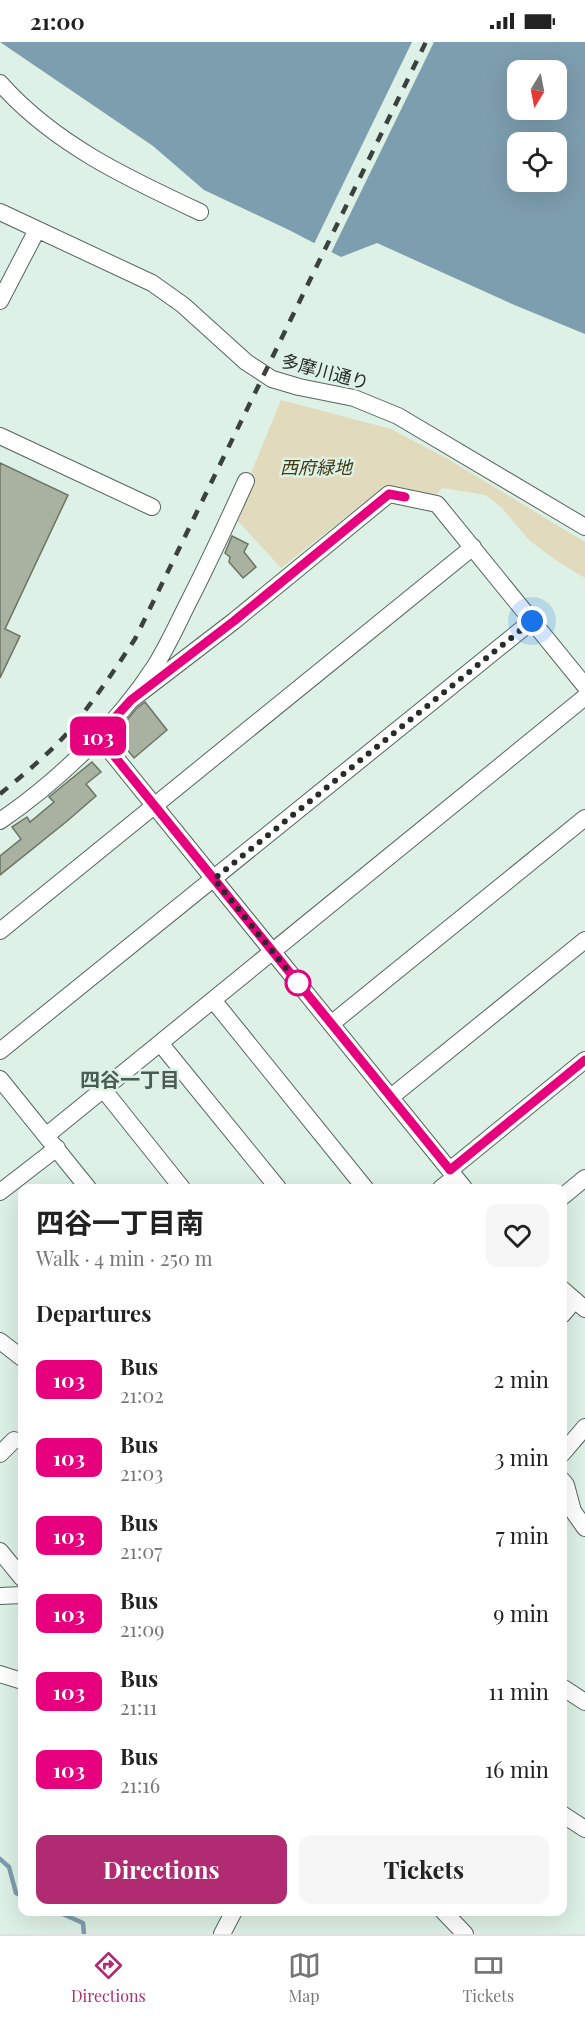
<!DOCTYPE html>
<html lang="en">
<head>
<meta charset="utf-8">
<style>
	body { margin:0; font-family:"Playfair Display","Noto Sans JP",serif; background:#f6f6f6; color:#222; height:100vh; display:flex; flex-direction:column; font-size:22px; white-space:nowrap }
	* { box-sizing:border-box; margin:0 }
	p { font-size:20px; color:#767676 }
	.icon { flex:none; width:33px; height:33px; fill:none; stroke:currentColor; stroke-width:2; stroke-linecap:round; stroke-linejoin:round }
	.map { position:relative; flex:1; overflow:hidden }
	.panel { position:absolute; left:18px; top:1142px; width:549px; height:732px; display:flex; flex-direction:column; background:#fff; border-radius:12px; box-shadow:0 6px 24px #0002 }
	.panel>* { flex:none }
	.badge { padding:0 12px; border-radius:9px; font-size:21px; line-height:39px }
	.needle { width:39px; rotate:190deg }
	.fabs { position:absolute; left:507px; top:18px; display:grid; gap:12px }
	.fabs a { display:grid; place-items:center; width:60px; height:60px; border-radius:12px; background:#fff; box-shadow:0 6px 24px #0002; font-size:30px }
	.you { position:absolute; width:30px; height:30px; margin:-15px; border:4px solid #fff; border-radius:50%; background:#1a73e8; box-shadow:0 0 0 9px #1a73e833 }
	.map>.badge { position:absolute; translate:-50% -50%; box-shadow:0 0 0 3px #fff }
	h2 { padding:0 18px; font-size:22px; line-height:54px }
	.round { display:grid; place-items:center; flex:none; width:63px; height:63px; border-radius:12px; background:#f6f6f6 }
	.headline { display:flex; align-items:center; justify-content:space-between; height:102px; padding:0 18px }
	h1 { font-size:28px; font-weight:700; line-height:45px }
	.primary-button { display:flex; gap:12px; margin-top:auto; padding:12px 18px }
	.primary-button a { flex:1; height:69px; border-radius:12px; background:#b02b72; color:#fff; font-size:24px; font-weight:700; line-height:69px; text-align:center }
	.primary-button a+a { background:#f6f6f6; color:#222 }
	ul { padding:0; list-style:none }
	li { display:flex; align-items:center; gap:18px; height:78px; padding:0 18px }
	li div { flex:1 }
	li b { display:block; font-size:22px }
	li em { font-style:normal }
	li .badge { min-width:66px; font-weight:700; text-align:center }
	.status { display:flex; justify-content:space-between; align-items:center; height:42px; padding:0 30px; background:#fff; direction:ltr }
	.status svg { height:16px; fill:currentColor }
	.dock { display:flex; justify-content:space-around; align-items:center; height:84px; border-top:2px solid #e0e0e0; background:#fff; font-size:16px; color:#767676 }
	.dock a { display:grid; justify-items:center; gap:3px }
	.dock .active { color:#b02b72 }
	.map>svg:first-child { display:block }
	.green { fill:#e2dabd }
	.water { fill:#7d9eaf; fill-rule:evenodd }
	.pier { fill:#ddf1e6 }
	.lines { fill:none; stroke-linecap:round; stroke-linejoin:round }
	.stream { stroke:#7d9eaf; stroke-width:4.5 }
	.building { fill:#a9b1a1; stroke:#6c7464; stroke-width:1.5 }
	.minor-casing { stroke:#55675d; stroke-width:18 }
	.minor { stroke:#fff; stroke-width:16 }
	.rail { stroke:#3a423e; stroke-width:4.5; stroke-dasharray:10 10; stroke-linecap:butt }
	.line-casing { stroke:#fff; stroke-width:14 }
	.line { stroke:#e6007e; stroke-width:9 }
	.walk { stroke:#262d29; stroke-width:6; stroke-dasharray:0 10.8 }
	.stop-dot { fill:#fff; stroke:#e6007e; stroke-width:3 }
	.labels { text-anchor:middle; stroke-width:5; stroke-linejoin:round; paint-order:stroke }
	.street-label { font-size:18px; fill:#262d29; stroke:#ddf1e6 }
	.park-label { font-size:18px; font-style:italic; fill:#433910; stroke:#ddf1e6 }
	.neighbourhood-label { font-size:20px; font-weight:bold; fill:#4a5b52; stroke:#ddf1e6 }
</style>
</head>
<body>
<div class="status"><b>21:00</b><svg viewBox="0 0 49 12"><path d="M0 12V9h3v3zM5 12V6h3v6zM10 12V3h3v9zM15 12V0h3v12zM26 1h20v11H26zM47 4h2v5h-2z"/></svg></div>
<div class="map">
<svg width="585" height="1892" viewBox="0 0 585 1892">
	<rect width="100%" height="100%" fill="#ddf1e6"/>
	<!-- green -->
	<path class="green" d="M281 358 391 387 448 417 585 500V536L557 519 530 499 501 465 485 453 442 446 434 455 389 446 376 451 281 526 238 479 253 443 252 429Z"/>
	<!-- water -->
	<path class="water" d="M0 0H585V292L512 262 377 201 341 215 289 188 204 148 153 104ZM518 28H556V68H518ZM518 100H556V140H518Z"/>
	<!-- pier -->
	<path class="pier" d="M412 0H434L330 213 313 204Z"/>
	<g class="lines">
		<!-- stream -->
		<path class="stream" d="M0 1817 9 1825 16 1851 22 1854
			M56 1869 83 1881 84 1892"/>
	</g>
	<!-- building -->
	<path class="building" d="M0 421 68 453 5 587 20 594 0 636Z
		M232 494 248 502 244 510 256 525 243 536 229 520 230 515 225 511Z
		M145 660 167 688 134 716 115 693 136 667Z
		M92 720 101 730 86 742 96 754 66 780 0 833V814L21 797 12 785 27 775 30 780 54 760 49 755Z"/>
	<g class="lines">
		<!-- minor casing -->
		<g class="minor-casing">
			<path id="minor" d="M0 41C54 102 127 136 200 170
				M0 170 152 241 183 263 246 320 272 337 299 345 354 356 398 374 585 485
				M0 259 37 188
				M0 394 152 465
				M131 658 234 579 389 452 437 462 585 644
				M98 694 464 1146
				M0 779C57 740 117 683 155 624 167 605 177 583 187 563 208 522 227 481 246 439
				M0 889 473 505
				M213 958 365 1146
				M331 982 585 776
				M160 1001 278 1146
				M0 1009 532 579
				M0 1037 88 1146
				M103 1047 182 1146
				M391 1055 585 898
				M47 1093 585 655
				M450 1128 585 1018
				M441 1146 455 1135
				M0 1150 57 1106
				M562 1155 585 1136
				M562 1247 585 1267
				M562 1273 575 1258
				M0 1299 22 1316
				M0 1412 14 1398
				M562 1412 585 1385
				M562 1438 566 1443 573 1469 585 1486
				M0 1509 22 1536
				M0 1554 22 1553
				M0 1632 22 1639
				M562 1645 585 1660
				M562 1772 585 1787
				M443 1869 465 1892
				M222 1892 234 1869"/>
		</g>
		<!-- minor -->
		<use href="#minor" class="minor"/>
		<!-- rail -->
		<path class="rail" d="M0 752C24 732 49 712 69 689 93 660 114 629 135 597L426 0"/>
	</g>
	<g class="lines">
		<!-- line casing -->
		<g class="line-casing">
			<path id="line" d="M405 455 389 452 234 579 131 658 98 694 450 1128 585 1018"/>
		</g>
		<!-- line -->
		<use href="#line" class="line"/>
		<!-- walk -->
		<path class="walk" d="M298 941 302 946 214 837 532 579"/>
	</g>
	<!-- markers -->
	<circle class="stop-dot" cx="298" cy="941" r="12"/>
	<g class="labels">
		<!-- street labels -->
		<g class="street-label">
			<text transform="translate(325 330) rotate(15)" y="6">多摩川通り</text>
		</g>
		<!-- park labels -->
		<g class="park-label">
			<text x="316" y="432">西府緑地</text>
		</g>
		<!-- neighbourhood labels -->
		<g class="neighbourhood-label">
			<text x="130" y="1045">四谷一丁目</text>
		</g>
	</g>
</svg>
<div class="fabs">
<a><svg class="needle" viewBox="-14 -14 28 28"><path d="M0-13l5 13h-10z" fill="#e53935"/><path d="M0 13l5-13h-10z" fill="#767676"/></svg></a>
<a><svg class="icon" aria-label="locate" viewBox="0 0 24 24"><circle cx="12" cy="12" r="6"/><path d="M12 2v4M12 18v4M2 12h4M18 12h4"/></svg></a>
</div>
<div class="you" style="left:532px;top:579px"></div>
<b class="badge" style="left:98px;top:694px;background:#e6007e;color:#fff">103</b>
<section class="panel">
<div class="headline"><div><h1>四谷一丁目南</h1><p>Walk · 4 min · 250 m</p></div><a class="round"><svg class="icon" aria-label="heart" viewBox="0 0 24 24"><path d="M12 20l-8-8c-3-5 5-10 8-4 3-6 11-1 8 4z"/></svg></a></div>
<h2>Departures</h2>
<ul>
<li><span class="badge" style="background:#e6007e;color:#fff">103</span><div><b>Bus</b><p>21:02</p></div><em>2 min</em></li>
<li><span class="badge" style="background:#e6007e;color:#fff">103</span><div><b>Bus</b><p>21:03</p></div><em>3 min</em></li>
<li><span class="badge" style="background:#e6007e;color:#fff">103</span><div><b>Bus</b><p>21:07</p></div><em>7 min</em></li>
<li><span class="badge" style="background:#e6007e;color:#fff">103</span><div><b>Bus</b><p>21:09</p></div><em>9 min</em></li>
<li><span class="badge" style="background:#e6007e;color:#fff">103</span><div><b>Bus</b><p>21:11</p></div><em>11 min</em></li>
<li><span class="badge" style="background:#e6007e;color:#fff">103</span><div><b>Bus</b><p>21:16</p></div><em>16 min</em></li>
</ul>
<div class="primary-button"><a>Directions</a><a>Tickets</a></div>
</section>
</div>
<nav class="dock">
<a class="active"><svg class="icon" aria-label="directions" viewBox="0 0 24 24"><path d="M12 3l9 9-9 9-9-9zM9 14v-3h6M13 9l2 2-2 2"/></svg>Directions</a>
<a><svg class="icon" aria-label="map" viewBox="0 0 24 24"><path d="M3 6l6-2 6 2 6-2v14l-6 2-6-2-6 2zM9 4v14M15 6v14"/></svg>Map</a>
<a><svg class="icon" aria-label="tickets" viewBox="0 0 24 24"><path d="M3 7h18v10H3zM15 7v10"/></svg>Tickets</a>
</nav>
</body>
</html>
